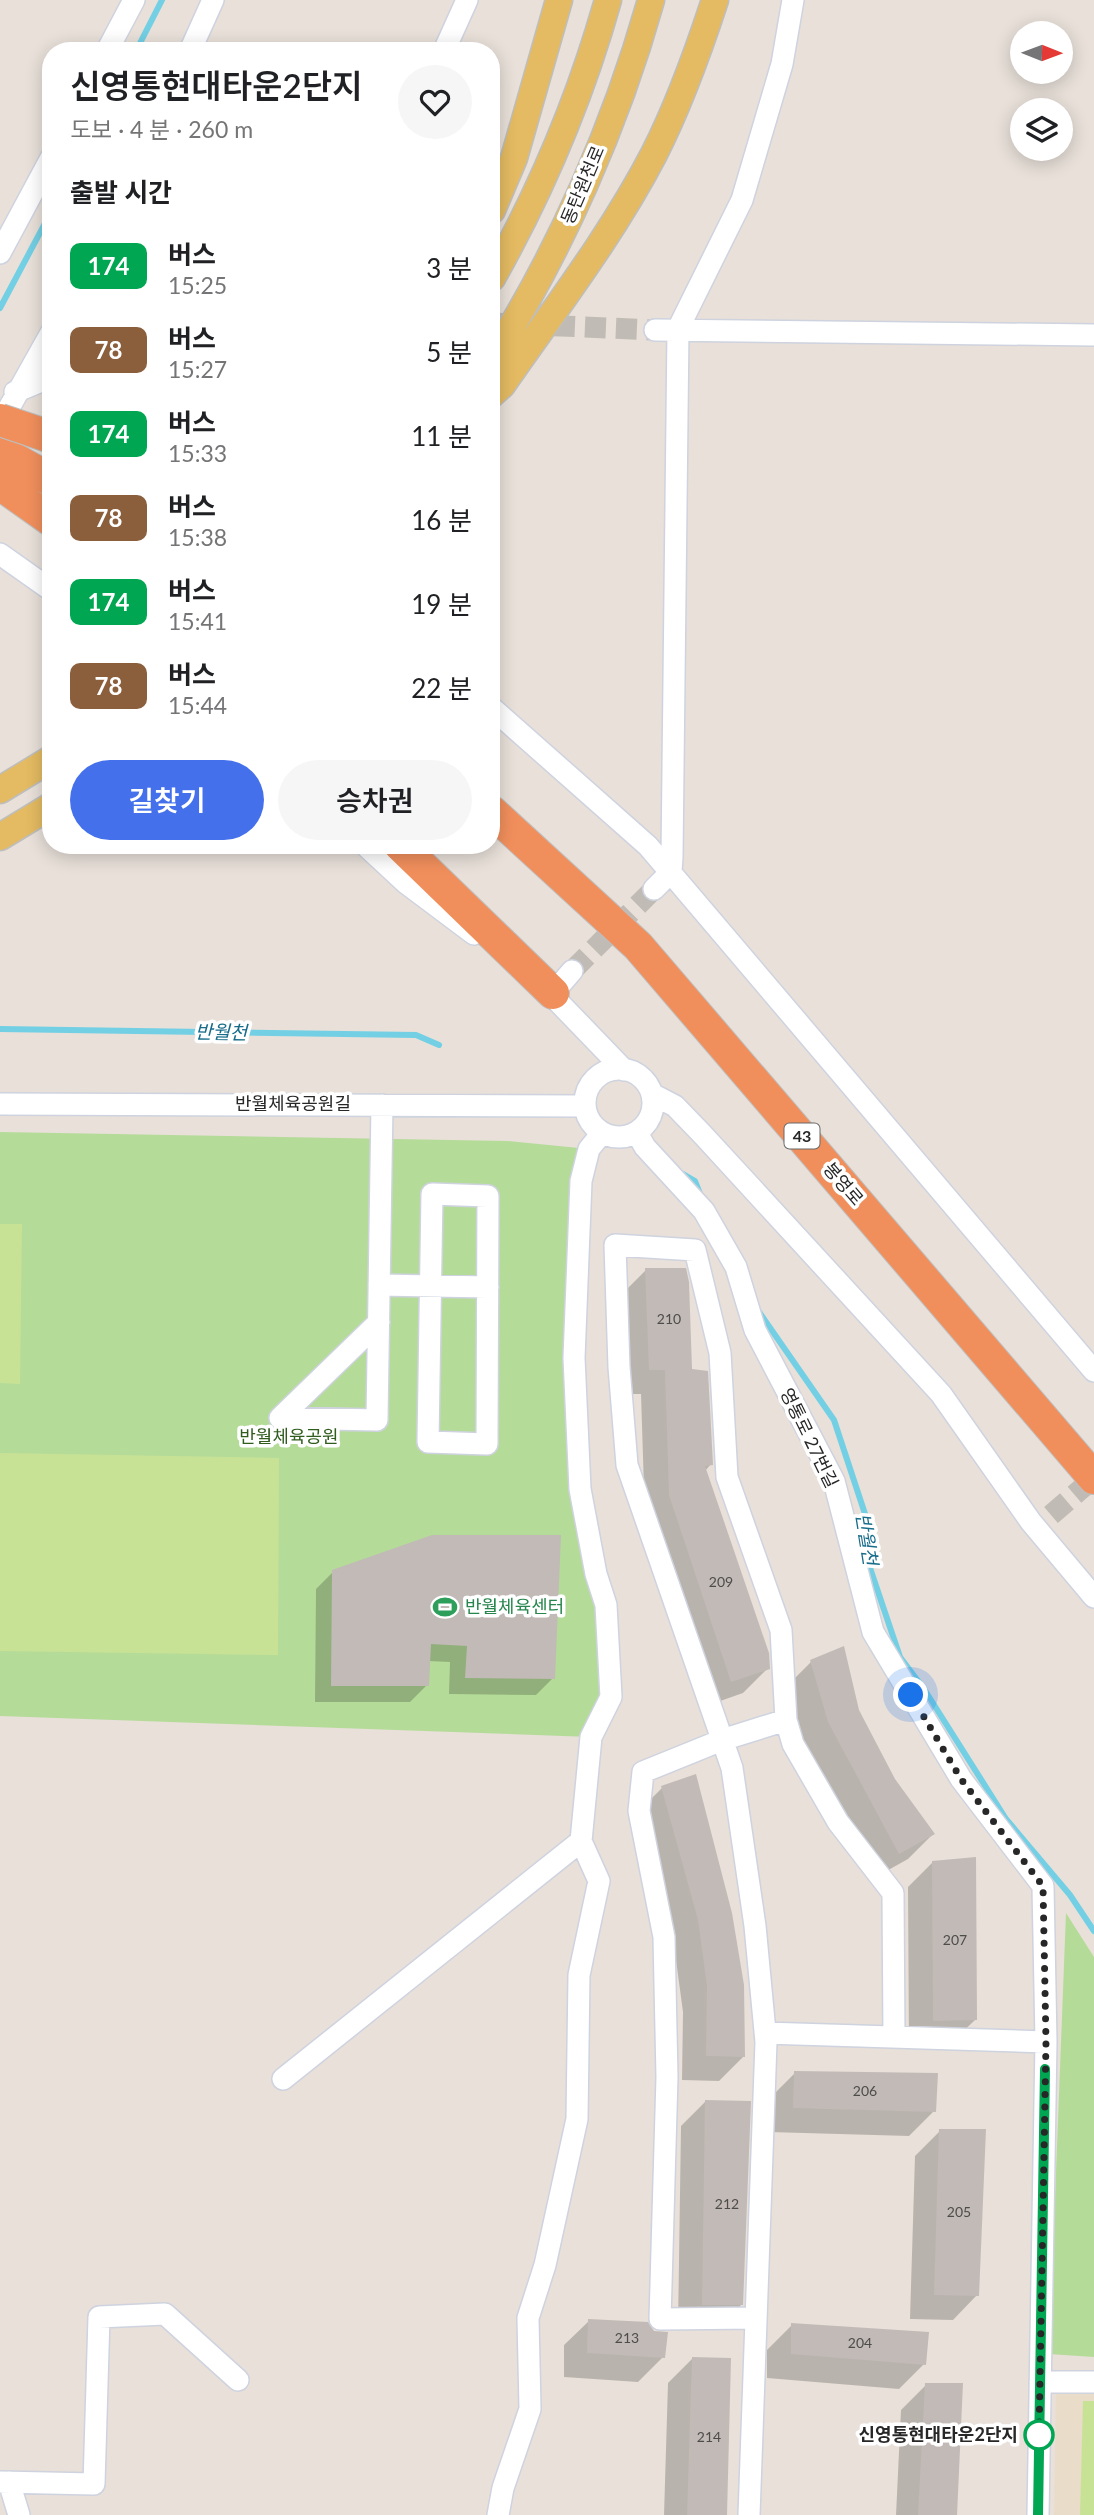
<!DOCTYPE html>
<html lang="ko">
<head>
<meta charset="utf-8">
<style>
	body { margin:0; font-family:Lato,"Noto Sans KR",sans-serif; background:#f6f6f6; color:#202124; height:100vh; display:flex; flex-direction:column; font-size:26px; white-space:nowrap }
	* { box-sizing:border-box; margin:0 }
	p { font-size:23px; color:#757577 }
	.icon { flex:none; width:38px; height:38px; fill:none; stroke:currentColor; stroke-width:2; stroke-linecap:round; stroke-linejoin:round }
	.map { position:relative; flex:1; overflow:hidden }
	.drawer { position:absolute; left:42px; top:42px; width:458px; height:812px; display:flex; flex-direction:column; background:#fff; border-radius:28px; box-shadow:0 4px 18px #0003 }
	.drawer>* { flex:none }
	.badge { padding:0 14px; border-radius:10px; font-size:24px; line-height:46px }
	.needle { width:46px; rotate:91deg }
	.fabs { position:absolute; left:1010px; top:21px; display:grid; gap:14px }
	.fabs a { display:grid; place-items:center; width:63px; height:63px; border-radius:50%; background:#fff; box-shadow:0 4px 18px #0003; font-size:35px }
	.you { position:absolute; width:35px; height:35px; margin:-18px; border:5px solid #fff; border-radius:50%; background:#1a73e8; box-shadow:0 0 0 10px #1a73e833 }
	.map>.badge { position:absolute; translate:-50% -50%; box-shadow:0 0 0 4px #fff }
	h2 { padding:0 28px; font-size:26px; line-height:63px }
	.round { display:grid; place-items:center; flex:none; width:74px; height:74px; border-radius:37px; background:#f6f6f6 }
	.summary { display:flex; align-items:center; justify-content:space-between; height:119px; padding:0 28px }
	h1 { font-size:33px; font-weight:600; line-height:52px }
	.primary-button { display:flex; gap:14px; margin-top:auto; padding:14px 28px }
	.primary-button a { flex:1; height:80px; border-radius:42px; background:#4471eb; color:#fff; font-size:28px; font-weight:600; line-height:80px; text-align:center }
	.primary-button a+a { background:#f6f6f6; color:#202124 }
	ul { padding:0; list-style:none }
	li { display:flex; align-items:center; gap:21px; height:84px; padding:0 28px }
	li div { flex:1 }
	li b { display:block; font-size:26px }
	li em { font-style:normal }
	li .badge { min-width:77px; font-weight:700; text-align:center }
	.map>svg:first-child { display:block }
	.education { fill:#e9dcc9 }
	.green { fill:#b5db99 }
	.pitch { fill:#c8e295 }
	.shadow { fill:#0003 }
	.lines { fill:none; stroke-linecap:round; stroke-linejoin:round }
	.stream { stroke:#73cfe4; stroke-width:6 }
	.building { fill:#c1bab6 }
	.minor-tunnel { stroke:#c1bbb5; stroke-width:21; stroke-dasharray:21 10; stroke-linecap:butt }
	.minor-casing { stroke:#ced3df; stroke-width:24 }
	.major-casing { stroke:#bebebe; stroke-width:29 }
	.highway-casing { stroke:#bebebe; stroke-width:34 }
	.minor { stroke:#fff; stroke-width:21 }
	.major { stroke:#e4bb62; stroke-width:26 }
	.highway { stroke:#f18f5c; stroke-width:32 }
	.highway-bridge-casing { stroke:#bebebe; stroke-width:34; stroke-linecap:butt }
	.highway-bridge { stroke:#f18f5c; stroke-width:32 }
	.line-casing { stroke:#fff; stroke-width:16 }
	.line { stroke:#00a651; stroke-width:10 }
	.walk { stroke:#272727; stroke-width:7; stroke-dasharray:0 12.6 }
	.stop-dot { fill:#fff; stroke:#00a651; stroke-width:3.5 }
	.labels { text-anchor:middle; stroke-width:7; stroke-linejoin:round; paint-order:stroke }
	.number-label { font-size:14px; fill:#4e4c4b }
	.shield { fill:#fff; stroke:#686868; stroke-width:2 }
	.shield-label { font-size:16px; font-weight:bold; fill:#272727 }
	.street-label { font-size:18px; fill:#272727; stroke:#fff }
	.park-label { font-size:18px; fill:#305c1e; stroke:#fff }
	.leisure-label { font-size:18px; fill:#27864d; stroke:#fff; text-anchor:start }
	.stop-label { font-size:18px; font-weight:bold; fill:#272727; stroke:#fff; text-anchor:end }
	.water-label { font-size:19px; font-style:italic; fill:#176c8a; stroke:#fff }
</style>
</head>
<body>
<div class="map">
<svg width="1094" height="2515" viewBox="0 0 1094 2515">
	<rect width="100%" height="100%" fill="#e8e0d9"/>
	<!-- education -->
	<path class="education" d="M1056 2389 1094 2390V2515H1054Z"/>
	<!-- green -->
	<path class="green" d="M0 1132 507 1141 589 1149 574 1358 611 1697 591 1737 0 1716Z
		M1066 1913 1094 1957V2357L1049 2354Z"/>
	<!-- pitch -->
	<path class="pitch" d="M0 1224H22L20 1384 0 1383Z
		M0 1453 279 1458 278 1655 0 1651Z
		M1083 2401H1094V2515H1080Z"/>
	<!-- shadow -->
	<path class="shadow" d="M646 1270 690 1371 711 1464 705 1471 768 1668 743 1693 706 1706 645 1520 641 1394H625L621 1295Z
		M333 1572 553 1678 536 1695 449 1694 450 1662 428 1661 427 1685 410 1702H315L316 1589Z
		M811 1662 858 1710 894 1780 933 1834 908 1859 874 1878 804 1747 786 1687Z
		M662 1788 744 2056 719 2081 682 2080 683 2012 674 1945 637 1813Z
		M933 1862 975 2020 950 2044 909 2045 908 1887Z
		M795 2073 934 2111 909 2136 769 2132 770 2098Z
		M706 2101 742 2304 717 2329H678L681 2126Z
		M940 2131 977 2295 953 2320 910 2319 915 2156Z
		M589 2321 663 2357 638 2382 564 2377V2345Z
		M792 2325 924 2364 899 2389 767 2378V2350Z
		M692 2359 725 2515H664L668 2383Z
		M926 2385 955 2515H896L901 2410Z"/>
	<g class="lines">
		<!-- stream -->
		<path class="stream" d="M136 51 162 0
			M0 308 51 212
			M0 1029 416 1035 439 1045
			M683 1174 695 1181 701 1196
			M757 1309 834 1420 869 1526V1565L900 1657 924 1689 1006 1819 1070 1895 1094 1931"/>
	</g>
	<!-- building -->
	<path class="building" d="M645 1268H686L689 1282 692 1369 708 1371 713 1465 705 1466 769 1653 770 1669 731 1682 669 1495 665 1370H649Z
		M432 1535H561L555 1679 465 1678 467 1646 431 1644 429 1686H331L332 1570Z
		M844 1646 859 1710 895 1779 935 1834 899 1854 828 1722 810 1660Z
		M696 1774 732 1913 744 1985 745 2057 706 2056 707 1986 698 1920 661 1786Z
		M976 1857 977 2020 933 2021 932 1861Z
		M794 2071 938 2073 936 2112 793 2108Z
		M705 2100 751 2101 743 2305H702Z
		M939 2129H986L979 2296 934 2295Z
		M588 2319 648 2322 654 2331 668 2332 665 2358 587 2353Z
		M791 2323 929 2332 926 2365 791 2354Z
		M692 2357 731 2358 727 2515H687Z
		M925 2383H963L957 2515H918Z"/>
	<g class="lines">
		<!-- minor-tunnel -->
		<path class="minor-tunnel" d="M492 323 655 330
			M572 971 654 889
			M1051 1515 1094 1478"/>
		<!-- minor casing -->
		<g class="minor-casing">
			<path id="minor" d="M107 51 134 0
				M190 51 213 0
				M444 51 467 0
				M0 253 51 158
				M655 330 1094 335
				M15 392 51 377
				M0 424 51 333
				M0 554 51 590
				M492 708 648 846 1094 1371
				M365 845 406 883 474 934
				M654 889 671 872 672 857 678 329 742 200 782 64 793 0
				M542 985 624 1070
				M553 993 572 971
				M585 1103a34 34 0 1 1 68 0a34 34 0 1 1-68 0Z
				M652 1094 675 1106 703 1135 941 1394 1031 1522 1094 1597
				M0 1104 585 1106
				M637 1133 645 1147 704 1211 736 1267 755 1330 834 1481 873 1632 961 1779 1043 1886 1046 2042
				M432 1194 488 1196 487 1444 428 1442Z
				M379 1285 488 1287
				M379 1322 280 1418 377 1420 382 1105
				M765 2033 1046 2042 1038 2515
				M283 2079 581 1841
				M756 2318 660 2319 667 2077 664 1937 639 1811 643 1772 722 1740 786 1720 793 1744 838 1822 893 1893 894 2037
				M1040 2382H1094
				M0 2482 94 2484 99 2317 165 2314 238 2380
				M9 2482 19 2515
				M498 2515 503 2488 530 2409 528 2318 545 2265 577 2119 579 1975 599 1881 581 1841 591 1737 611 1697 606 1605 596 1574 580 1489 574 1358 581 1181 589 1149 602 1133
				M749 2515 766 2042 755 1926 732 1768 627 1465 619 1367 615 1245 695 1250 720 1353 727 1477 781 1630 786 1720"/>
		</g>
		<!-- major casing -->
		<g class="major-casing">
			<path id="major" d="M492 210 514 158 559 0
				M492 278C541 191 581 96 608 0
				M492 359C561 249 616 125 651 0
				M492 394 502 385C554 310 612 235 654 154 679 105 698 52 715 0
				M0 790 51 759
				M0 837 51 806"/>
		</g>
		<!-- highway casing -->
		<g class="highway-casing">
			<path id="highway" d="M0 451 51 480
				M0 484 51 520
				M492 812 638 946 1094 1478
				M400 845 553 993"/>
		</g>
		<!-- minor -->
		<use href="#minor" class="minor"/>
		<!-- major -->
		<use href="#major" class="major"/>
		<!-- highway -->
		<use href="#highway" class="highway"/>
		<!-- highway-bridge casing -->
		<g class="highway-bridge-casing">
			<path id="highway-bridge" d="M0 420 51 437"/>
		</g>
		<!-- highway-bridge -->
		<use href="#highway-bridge" class="highway-bridge"/>
	</g>
	<g class="lines">
		<!-- line casing -->
		<g class="line-casing">
			<path id="line" d="M1038 2515 1045 2069"/>
		</g>
		<!-- line -->
		<use href="#line" class="line"/>
		<!-- walk -->
		<path class="walk" d="M911 1695 961 1779 1043 1886 1046 2042 1039 2435"/>
	</g>
	<!-- icons -->
	<defs>
		<g id="stadium-bare" transform="scale(1.89)"><path d="M0-5a6.5 5 0 1 0 0 10a6.5 5 0 1 0 0-10ZM-3.5-1.8h7v3.6h-7Z" fill="#2e9e5b" stroke="#fff" stroke-width="2.5" paint-order="stroke"/></g>
	</defs>
	<g fill-rule="evenodd">
		<use href="#stadium-bare" x="445" y="1607"/>
	</g>
	<!-- markers -->
	<circle class="stop-dot" cx="1039" cy="2435" r="14"/>
	<g class="labels">
		<!-- number labels -->
		<g class="number-label">
			<text x="669" y="1324">210</text>
			<text x="721" y="1587">209</text>
			<text x="955" y="1945">207</text>
			<text x="865" y="2096">206</text>
			<text x="727" y="2209">212</text>
			<text x="959" y="2217">205</text>
			<text x="627" y="2343">213</text>
			<text x="860" y="2348">204</text>
			<text x="709" y="2442">214</text>
		</g>
		<!-- shield labels -->
		<rect class="shield" x="784.5" y="1123.5" width="35" height="25" rx="5"/>
		<g class="shield-label">
			<text x="802" y="1142">43</text>
		</g>
		<!-- street labels -->
		<g class="street-label">
			<text transform="translate(583 185) rotate(-67)" y="6">동탄원천로</text>
			<text x="293" y="1110">반월체육공원길</text>
			<text transform="translate(843 1184) rotate(49)" y="6">봉영로</text>
			<text transform="translate(809 1438) rotate(64)" y="6">영통로 27번길</text>
		</g>
		<!-- park labels -->
		<g class="park-label">
			<text x="289" y="1443">반월체육공원</text>
		</g>
		<!-- leisure labels -->
		<g class="leisure-label">
			<text x="465" y="1613">반월체육센터</text>
		</g>
		<!-- stop labels -->
		<g class="stop-label">
			<text x="1018" y="2441">신영통현대타운2단지</text>
		</g>
		<!-- water labels -->
		<g class="water-label">
			<text transform="translate(221 1032) rotate(1)" y="7">반월천</text>
			<text transform="translate(867 1539) rotate(81)" y="7">반월천</text>
		</g>
	</g>
</svg>
<div class="fabs">
<a><svg class="needle" viewBox="-14 -14 28 28"><path d="M0-13l5 13h-10z" fill="#e53935"/><path d="M0 13l5-13h-10z" fill="#757577"/></svg></a>
<a><svg class="icon" aria-label="layers" viewBox="0 0 24 24"><path d="M12 4l9 5-9 5-9-5zM3 14l9 5 9-5"/></svg></a>
</div>
<div class="you" style="left:911px;top:1695px"></div>
<section class="drawer">
<div class="summary"><div><h1>신영통현대타운2단지</h1><p>도보 · 4 분 · 260 m</p></div><a class="round"><svg class="icon" aria-label="heart" viewBox="0 0 24 24"><path d="M12 20l-8-8c-3-5 5-10 8-4 3-6 11-1 8 4z"/></svg></a></div>
<h2>출발 시간</h2>
<ul>
<li><span class="badge" style="background:#00a651;color:#fff">174</span><div><b>버스</b><p>15:25</p></div><em>3 분</em></li>
<li><span class="badge" style="background:#8b5e3c;color:#fff">78</span><div><b>버스</b><p>15:27</p></div><em>5 분</em></li>
<li><span class="badge" style="background:#00a651;color:#fff">174</span><div><b>버스</b><p>15:33</p></div><em>11 분</em></li>
<li><span class="badge" style="background:#8b5e3c;color:#fff">78</span><div><b>버스</b><p>15:38</p></div><em>16 분</em></li>
<li><span class="badge" style="background:#00a651;color:#fff">174</span><div><b>버스</b><p>15:41</p></div><em>19 분</em></li>
<li><span class="badge" style="background:#8b5e3c;color:#fff">78</span><div><b>버스</b><p>15:44</p></div><em>22 분</em></li>
</ul>
<div class="primary-button"><a>길찾기</a><a>승차권</a></div>
</section>
</div>
</body>
</html>
